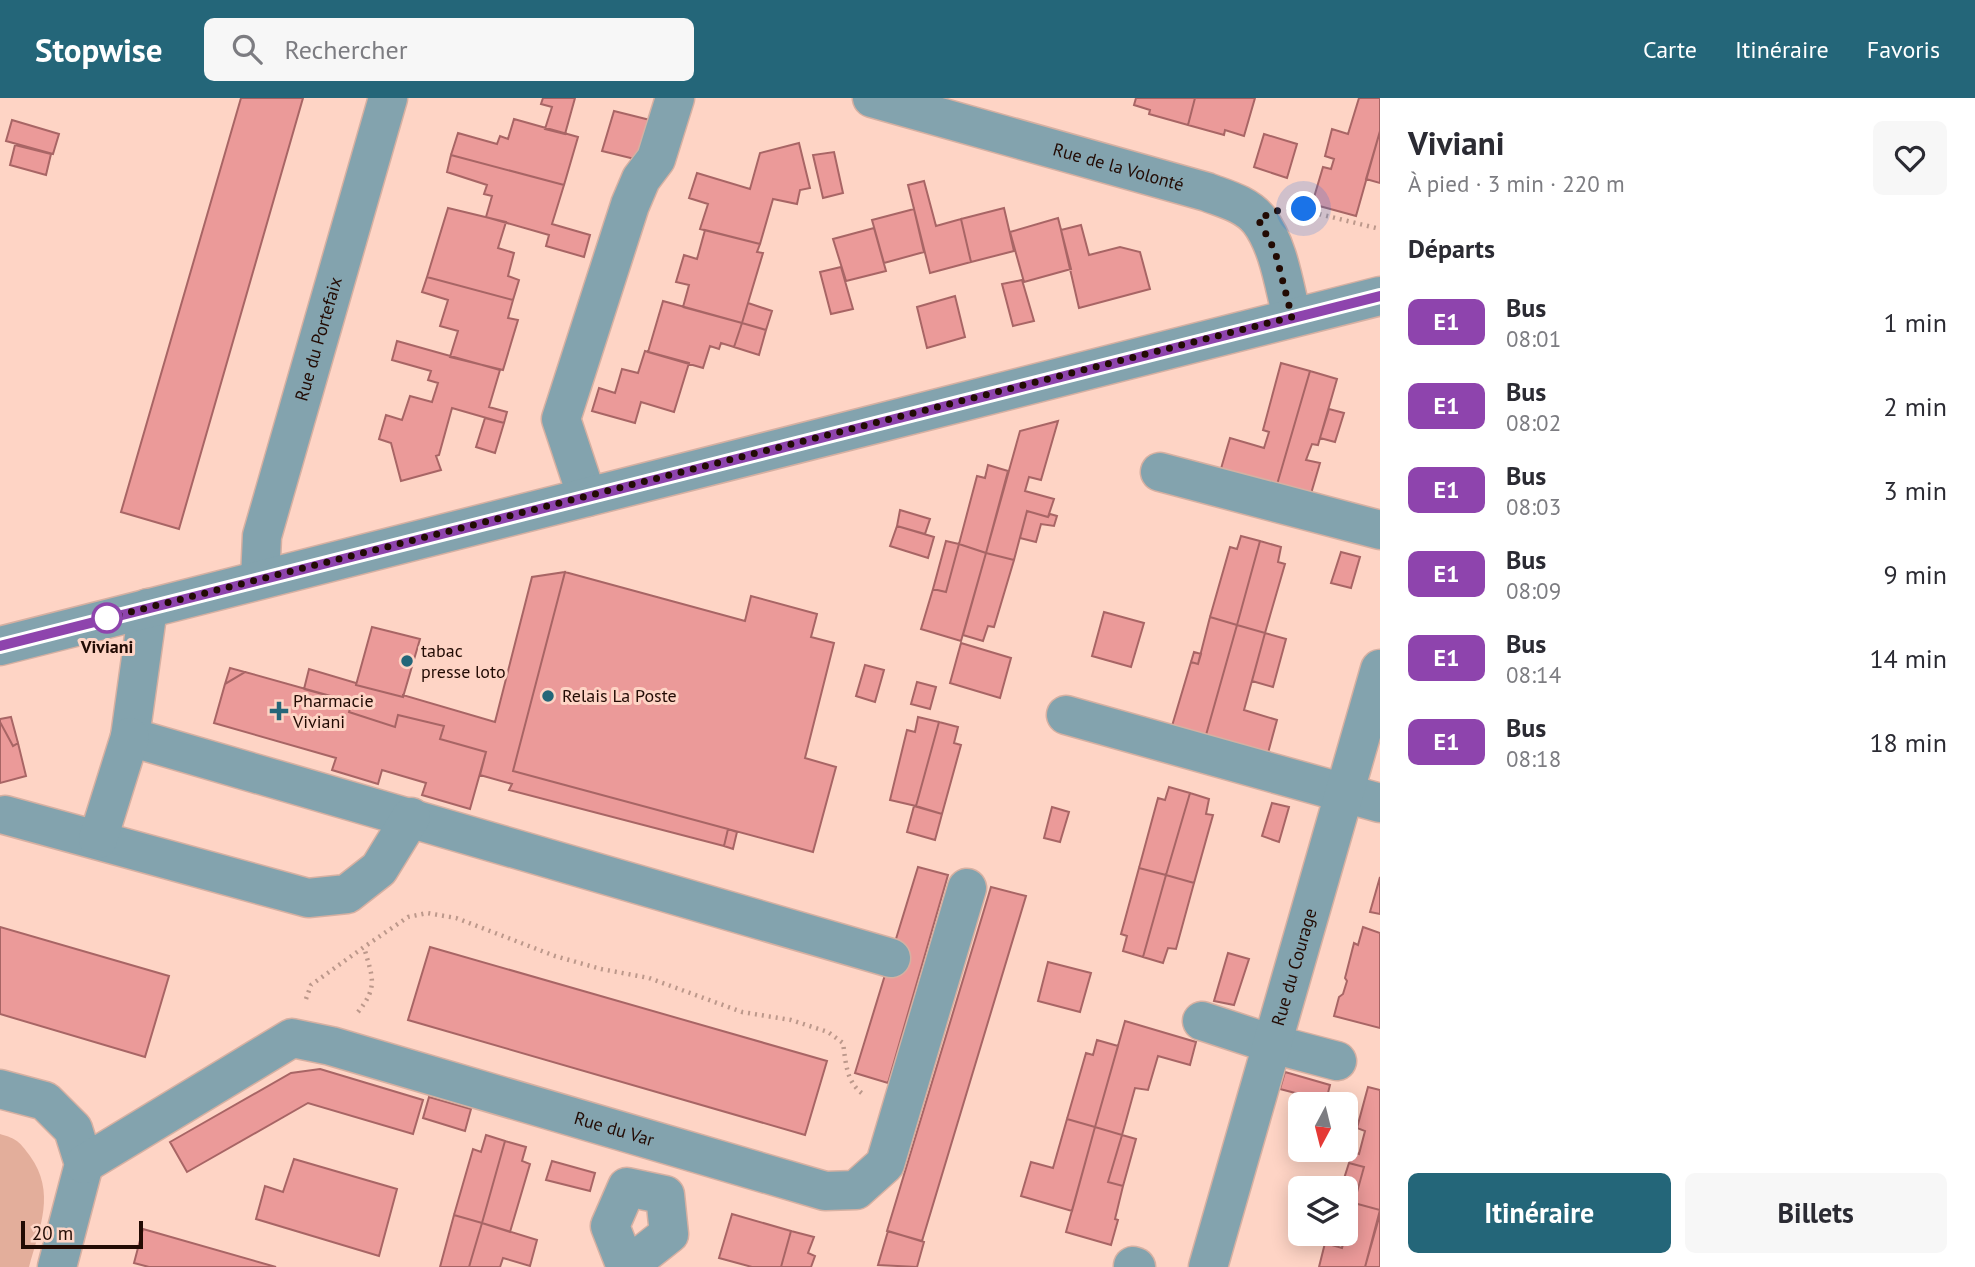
<!DOCTYPE html>
<html lang="fr">
<head>
<meta charset="utf-8">
<style>
	body { margin:0; font-family:"PT Sans",sans-serif; background:#f7f7f7; color:#2b2b33; height:100vh; display:flex; flex-direction:column; font-size:26px; white-space:nowrap }
	* { box-sizing:border-box; margin:0 }
	p { font-size:23px; color:#7c7c81 }
	.icon { flex:none; width:38px; height:38px; fill:none; stroke:currentColor; stroke-width:2; stroke-linecap:round; stroke-linejoin:round }
	.map { position:relative; flex:1; overflow:hidden }
	.details { display:flex; flex-direction:column; background:#fff; width:595px }
	.details>* { flex:none }
	.badge { padding:0 14px; border-radius:10px; font-size:24px; line-height:46px }
	.needle { width:46px; rotate:187deg }
	.buttons { position:absolute; left:1288px; top:994px; display:grid; gap:14px }
	.buttons a { display:grid; place-items:center; width:70px; height:70px; border-radius:10px; background:#fff; box-shadow:0 4px 18px #0003; font-size:35px }
	.scale { position:absolute; left:21px; bottom:18px; width:122px; box-sizing:border-box; padding-left:7px; border:4px solid #220b04; border-top:0; font-size:19px; line-height:24px; white-space:nowrap; color:#220b04; -webkit-text-stroke:5px #fed4c5; paint-order:stroke }
	.you { position:absolute; width:35px; height:35px; margin:-18px; border:5px solid #fff; border-radius:50%; background:#1a73e8; box-shadow:0 0 0 10px #1a73e833 }
	.map>.badge { position:absolute; translate:-50% -50%; box-shadow:0 0 0 4px #fff }
	h2 { padding:0 28px; font-size:26px; line-height:63px }
	.round { display:grid; place-items:center; flex:none; width:74px; height:74px; border-radius:10px; background:#f7f7f7 }
	.overview { display:flex; align-items:center; justify-content:space-between; height:119px; padding:0 28px }
	h1 { font-size:33px; font-weight:700; line-height:52px }
	.button { display:flex; gap:14px; margin-top:auto; padding:14px 28px }
	.button a { flex:1; height:80px; border-radius:10px; background:#246679; color:#fff; font-size:28px; font-weight:700; line-height:80px; text-align:center }
	.button a+a { background:#f7f7f7; color:#2b2b33 }
	ul { padding:0; list-style:none }
	li { display:flex; align-items:center; gap:21px; height:84px; padding:0 28px }
	li div { flex:1 }
	li b { display:block; font-size:26px }
	li em { font-style:normal }
	li .badge { min-width:77px; font-weight:700; text-align:center }
	header { display:flex; align-items:center; gap:42px; box-sizing:border-box; height:98px; padding:0 35px; background:#246679; color:#fff }
	header strong { font-size:33px }
	nav { display:flex; gap:38px; margin-inline-start:auto; font-size:24px }
	.search { width:490px; height:63px; background:#f7f7f7; display:flex; align-items:center; gap:18px; box-sizing:border-box; padding:0 24px; border-radius:10px; color:#7c7c81; font-size:26px }
	main { display:flex; flex:1; min-height:0 }
	.map>svg:first-child { display:block }
	.green { fill:#e3ae9b }
	.building { fill:#eb9a99; stroke:#a86565; stroke-width:2 }
	.lines { fill:none; stroke-linecap:round; stroke-linejoin:round }
	.minor-casing { stroke:#d6b0a2; stroke-width:41 }
	.path { stroke:#bc988b; stroke-width:4.5; stroke-dasharray:2 5; stroke-linecap:butt }
	.minor { stroke:#83a3ae; stroke-width:38 }
	.line-casing { stroke:#fff; stroke-width:16 }
	.line { stroke:#8e44ad; stroke-width:10 }
	.walk { stroke:#220b04; stroke-width:7; stroke-dasharray:0 12.6 }
	.stop-dot { fill:#fff; stroke:#8e44ad; stroke-width:3.5 }
	.poi-dot { fill:#246679; stroke:#fed4c5; stroke-width:2.5 }
	.labels { text-anchor:middle; stroke-width:6; stroke-linejoin:round; paint-order:stroke }
	.street-label { font-size:18px; fill:#220b04; stroke:#fed4c5 }
	.stop-label { font-size:18px; font-weight:bold; fill:#220b04; stroke:#fed4c5 }
	.poi-label { font-size:18px; fill:#220b04; stroke:#fed4c5; text-anchor:start }
</style>
</head>
<body>
<header>
<strong>Stopwise</strong>
<div class="search"><svg class="icon" aria-label="search" viewBox="0 0 24 24"><circle cx="10" cy="10" r="6"/><path d="M15 15l6 6"/></svg>Rechercher</div>
<nav><a>Carte</a><a>Itinéraire</a><a>Favoris</a></nav>
</header>
<main>
<div class="map">
<svg width="1380" height="1169" viewBox="0 0 1380 1169">
	<rect width="100%" height="100%" fill="#fed4c5"/>
	<!-- green -->
	<path class="green" d="M0 1036C17 1041 19 1043 30 1058 56 1094 40 1129 29 1169H0Z"/>
	<!-- building -->
	<path class="building" d="M241 0H303L179 431 121 414Z
		M543 0H575L565 36 545 31 552 9 541 6Z
		M1136 0H1195L1188 27 1149 16 1150 12 1134 7Z
		M1195 0H1255L1244 38 1225 32 1224 37 1188 27Z
		M1359 0H1380V33L1356 118 1312 106 1323 69 1331 71 1334 61 1325 58 1332 31 1348 36Z
		M614 13 654 23 643 63 602 53Z
		M514 21 578 39 564 87 451 57 458 35 497 46 500 38 508 41Z
		M12 22 59 36 53 56 6 43Z
		M1380 33V85L1366 81Z
		M1264 36 1297 46 1287 80 1254 69Z
		M799 45 810 90 800 92 797 106 773 101 760 146 700 131 708 106 689 100 697 75 750 91 760 55Z
		M15 47 51 56 46 77 10 67Z
		M834 54 843 95 823 100 813 57Z
		M451 57 564 87 552 126 590 137 584 159 546 148 549 137 486 119 492 98 484 96 487 87 447 74Z
		M924 83 936 128 961 121 971 164 930 175 908 87Z
		M448 110 506 124 498 150 514 155 508 178 519 182 513 202 427 179Z
		M1004 110 1014 153 971 164 961 121Z
		M914 111 924 154 884 165 872 122Z
		M1058 120 1071 171 1024 184 1010 134Z
		M1081 127 1089 157 1120 149 1140 154 1150 191 1079 210 1061 132Z
		M874 130 886 173 846 183 833 141Z
		M705 132 760 146 757 154 763 155 742 225 683 209 689 187 676 184 684 157 697 161Z
		M841 169 853 211 831 216 820 174Z
		M427 179 513 202 508 220 518 222 503 272 450 259 458 233 440 228 448 202 422 194Z
		M1022 182 1034 223 1013 228 1002 186Z
		M955 198 965 239 927 250 917 209Z
		M663 203 742 225 734 249 721 245 719 251 710 248 703 270 648 254Z
		M748 205 772 213 766 232 742 225Z
		M742 225 766 232 759 257 734 249Z
		M397 243 500 272 489 309 507 314 504 325 452 310 439 357 436 358 441 372 401 383 391 345 379 341 386 317 402 322 410 298 432 304 438 285 428 282 431 273 392 262Z
		M645 253 689 265 674 314 641 304 635 325 592 313 599 290 615 295 622 271 638 275Z
		M1281 265 1310 273 1276 390 1220 374 1230 340 1264 350 1269 334 1263 332Z
		M1310 273 1337 281 1318 347 1312 346 1306 362 1320 365 1310 399 1276 390Z
		M1329 311 1344 315 1335 344 1320 340Z
		M485 320 504 325 495 355 476 349Z
		M1058 323 1041 382 1029 379 1025 393 1054 401 1048 419 1027 413 1014 462 986 455 1020 333Z
		M988 367 1008 373 986 455 959 446 977 378 985 380Z
		M900 412 930 421 925 436 897 428Z
		M1027 413 1048 419 1050 416 1057 418 1054 428 1041 426 1036 444 1020 440Z
		M897 428 934 439 928 460 890 448Z
		M1241 438 1260 443 1237 527 1210 519 1230 449 1237 451Z
		M946 443 959 446 946 494 933 491Z
		M1260 443 1281 449 1278 464 1285 466 1265 535 1237 527Z
		M959 446 986 455 961 543 921 531 933 491 946 494Z
		M1341 454 1360 459 1351 490 1331 485Z
		M986 455 1014 462 994 529 988 528 983 543 963 537Z
		M565 474 745 523 751 498 817 516 811 539 834 545 805 660 836 669 813 754 513 673Z
		M565 474 513 673 728 731 724 748 509 692 512 686 480 677 486 654 440 641 444 628 398 617 395 629 349 614 352 604 304 591 309 571 356 585V587L403 599V597L495 624 532 479Z
		M1104 514 1144 525 1131 569 1092 558Z
		M1210 519 1237 527 1206 637 1172 628 1191 564 1198 566Z
		M1237 527 1265 535 1244 612 1277 622 1268 655 1206 637Z
		M372 529 420 541 403 599 356 587Z
		M1265 535 1286 541 1273 589 1252 583Z
		M961 545 1011 560 1000 600 950 585Z
		M1194 554 1201 556 1198 566 1191 564Z
		M865 567 884 572 875 604 856 598Z
		M230 570 245 574 225 586Z
		M245 574 352 604 349 614 395 629 398 617 444 628 440 641 486 654 470 711 422 697 426 685 382 672 378 686 332 672 336 660 214 625 225 586Z
		M917 584 936 589 930 611 911 606Z
		M11 619 18 645 13 648 0 624V621Z
		M918 619 939 624 916 708 890 702 907 632 915 634Z
		M0 624 13 648 18 645 26 678 0 685Z
		M939 624 958 629 954 645 961 647 942 716 916 708Z
		M1169 689 1190 695 1166 777 1139 770 1158 700 1165 702Z
		M1190 695 1209 701 1206 716 1213 717 1194 785 1166 777Z
		M1272 705 1289 709 1279 744 1262 738Z
		M914 708 942 716 935 742 907 734Z
		M1052 709 1069 714 1060 744 1044 740Z
		M728 731 737 734 733 751 724 748Z
		M918 769 948 777 888 985 855 975Z
		M1139 770 1166 777 1143 859 1123 853 1127 838 1121 836Z
		M1166 777 1194 785 1176 851 1168 850 1163 865 1143 859Z
		M1380 779V816L1370 814Z
		M991 789 1026 798 922 1143 887 1133Z
		M0 829 169 878 145 959 0 916Z
		M1363 829 1380 835V930L1334 918 1339 899 1343 896 1347 883 1345 880 1354 845 1358 847Z
		M430 849 827 963 805 1037 408 922Z
		M1228 855 1249 861 1234 907 1214 903Z
		M1048 864 1091 875 1080 914 1038 903Z
		M1125 923 1196 944 1190 967 1158 958 1148 992 1135 990 1122 1037 1095 1029Z
		M1097 942 1118 948 1095 1029 1067 1021 1086 955 1093 957Z
		M320 971 423 1002 413 1036 308 1005 187 1074 170 1044 291 975Z
		M1285 974 1330 987 1326 1003 1280 991Z
		M1368 989 1380 992V1112L1354 1105 1364 1069 1349 1065 1352 1054 1359 1056 1365 1033 1357 1030Z
		M429 999 471 1011 465 1033 423 1020Z
		M1067 1021 1095 1029 1072 1113 1021 1098 1031 1064 1053 1070Z
		M1095 1029 1122 1037 1108 1084 1123 1088 1115 1121 1118 1122 1111 1147 1066 1134Z
		M486 1037 505 1043 482 1125 454 1117 473 1051 481 1054Z
		M1122 1037 1136 1041 1123 1088 1108 1084Z
		M505 1043 526 1049 522 1063 530 1066 510 1134 482 1125Z
		M294 1061 397 1091 379 1158 256 1121 265 1088 283 1094Z
		M552 1063 595 1075 590 1093 546 1082Z
		M1349 1065 1364 1069 1354 1105 1346 1102V1090H1341Z
		M1354 1105 1380 1112 1365 1169H1319L1325 1145 1342 1150Z
		M732 1116 791 1133 781 1169H752L719 1160Z
		M1380 1116V1169H1365Z
		M454 1117 482 1125 469 1169H440Z
		M482 1125 537 1142 530 1168 503 1160 500 1169H469Z
		M143 1131 276 1169H149L134 1165Z
		M791 1133 814 1139 808 1155 815 1158 811 1169H781Z
		M888 1133 924 1144 917 1169 878 1167Z"/>
	<g class="lines">
		<!-- minor casing -->
		<g class="minor-casing">
			<g id="minor">
				<path id="s1" d="M872 0 1207 94C1225 101 1246 106 1259 122 1279 148 1284 188 1292 219"/>
				<path d="M1160 374 1380 432"/>
				<path d="M587 399 561 321 630 107 641 81 656 61 675 0"/>
				<path id="s2" d="M260 481 262 438 388 0"/>
				<path d="M148 510 130 639 891 860"/>
				<path d="M0 548 1380 198"/>
				<path d="M1066 617 1380 705"/>
				<path d="M5 717 308 800 347 796 379 771 411 719"/>
				<path d="M98 741 130 639"/>
				<path d="M1202 923 1272 946 1337 963"/>
				<path d="M0 991 45 1003 73 1031 84 1066 57 1169"/>
				<path id="s3" d="M84 1066 292 940 331 948 825 1093 856 1092 885 1066 967 790"/>
				<path d="M1133 1168 1136 1169"/>
				<path d="M626 1169 610 1128 627 1089 665 1097 669 1136 627 1169"/>
				<path id="s4" d="M1208 1169 1380 571"/>
			</g>
		</g>
		<!-- path -->
		<path class="path" d="M1299 111 1380 131
			M306 901 311 887 364 849 408 819 427 815 456 820 555 858 601 871 649 880 742 914 791 922 828 934 843 945C846 965 846 984 863 996
			M358 914C379 888 372 879 364 849"/>
		<!-- minor -->
		<use href="#minor" class="minor"/>
	</g>
	<g class="lines">
		<!-- line casing -->
		<g class="line-casing">
			<path id="line" d="M0 548 1380 198"/>
		</g>
		<!-- line -->
		<use href="#line" class="line"/>
		<!-- walk -->
		<path class="walk" d="M107 520 1292 219 1275 153 1258 121 1279 112 1304 111"/>
	</g>
	<!-- markers -->
	<circle class="stop-dot" cx="107" cy="520" r="14"/>
	<g class="poi-dot">
		<circle cx="407" cy="563" r="7"/>
		<circle cx="548" cy="598" r="7"/>
		<path d="M275.5 602.5h7v7h7v7h-7v7h-7v-7h-7v-7h7z"/>
	</g>
	<g class="labels">
		<!-- street labels -->
		<g class="street-label">
			<text dy="6" stroke="none"><textPath href="#s1" startOffset="256">Rue de la Volonté</textPath></text>
			<text dy="6" stroke="none"><textPath href="#s2" startOffset="248">Rue du Portefaix</textPath></text>
			<text dy="6" stroke="none"><textPath href="#s4" startOffset="312">Rue du Courage</textPath></text>
			<text dy="6" stroke="none"><textPath href="#s3" startOffset="578">Rue du Var</textPath></text>
		</g>
		<!-- stop labels -->
		<g class="stop-label">
			<text x="107" y="555">Viviani</text>
		</g>
		<!-- poi labels -->
		<g class="poi-label">
			<text x="421" y="559">tabac<tspan x="421" dy="21">presse loto</tspan></text>
			<text x="562" y="604">Relais La Poste</text>
			<text x="293" y="609">Pharmacie<tspan x="293" dy="21">Viviani</tspan></text>
		</g>
	</g>
</svg>
<div class="buttons">
<a><svg class="needle" viewBox="-14 -14 28 28"><path d="M0-13l5 13h-10z" fill="#e53935"/><path d="M0 13l5-13h-10z" fill="#7c7c81"/></svg></a>
<a><svg class="icon" aria-label="layers" viewBox="0 0 24 24"><path d="M12 4l9 5-9 5-9-5zM3 14l9 5 9-5"/></svg></a>
</div>
<div class="scale">20 m</div>
<div class="you" style="left:1304px;top:111px"></div>
</div>
<section class="details">
<div class="overview"><div><h1>Viviani</h1><p>À pied · 3 min · 220 m</p></div><a class="round"><svg class="icon" aria-label="heart" viewBox="0 0 24 24"><path d="M12 20l-8-8c-3-5 5-10 8-4 3-6 11-1 8 4z"/></svg></a></div>
<h2>Départs</h2>
<ul>
<li><span class="badge" style="background:#8e44ad;color:#fff">E1</span><div><b>Bus</b><p>08:01</p></div><em>1 min</em></li>
<li><span class="badge" style="background:#8e44ad;color:#fff">E1</span><div><b>Bus</b><p>08:02</p></div><em>2 min</em></li>
<li><span class="badge" style="background:#8e44ad;color:#fff">E1</span><div><b>Bus</b><p>08:03</p></div><em>3 min</em></li>
<li><span class="badge" style="background:#8e44ad;color:#fff">E1</span><div><b>Bus</b><p>08:09</p></div><em>9 min</em></li>
<li><span class="badge" style="background:#8e44ad;color:#fff">E1</span><div><b>Bus</b><p>08:14</p></div><em>14 min</em></li>
<li><span class="badge" style="background:#8e44ad;color:#fff">E1</span><div><b>Bus</b><p>08:18</p></div><em>18 min</em></li>
</ul>
<div class="button"><a>Itinéraire</a><a>Billets</a></div>
</section>
</main>
</body>
</html>
